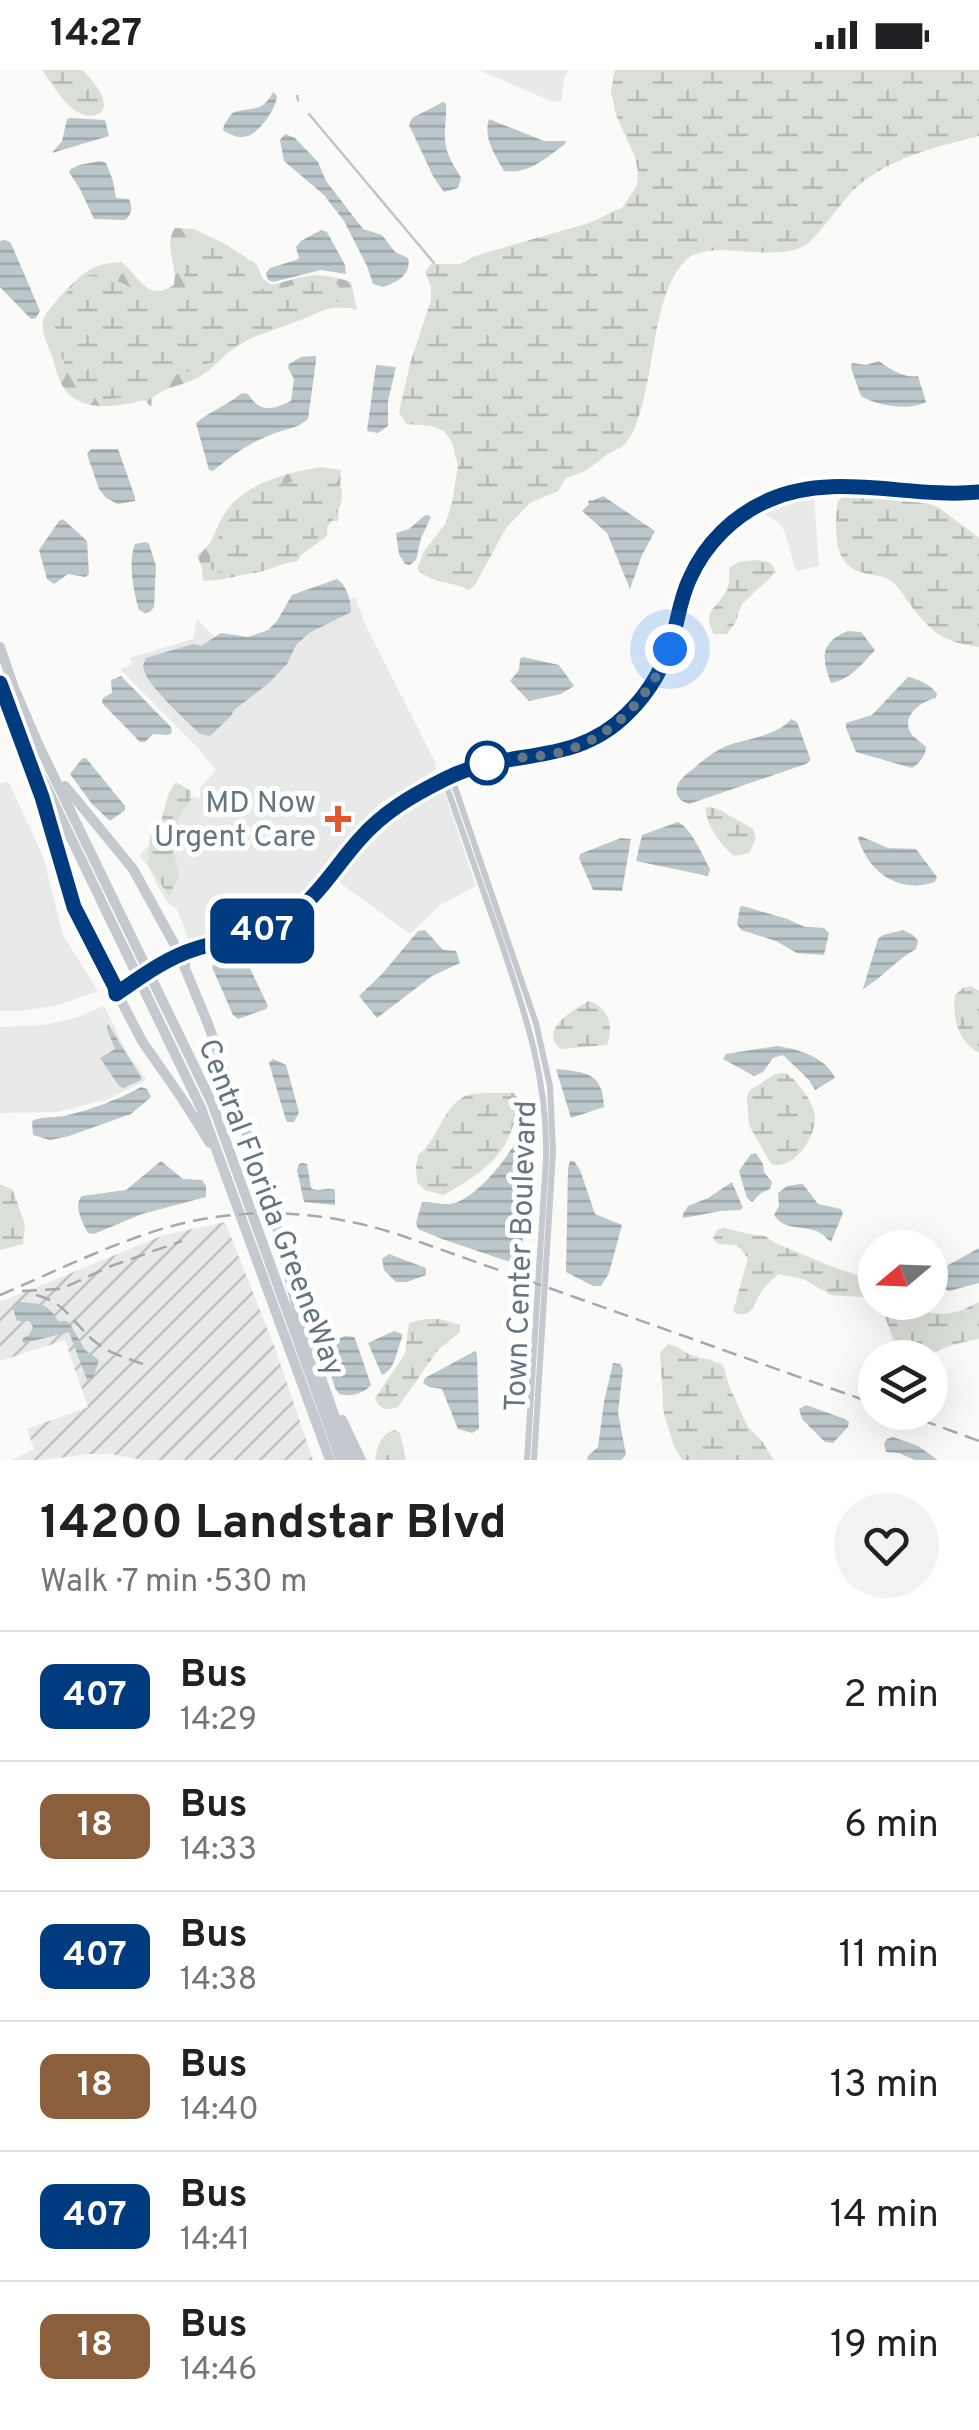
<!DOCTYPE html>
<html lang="en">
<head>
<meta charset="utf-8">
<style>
	body { margin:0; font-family:Overpass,sans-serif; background:#f2f2f2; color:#202124; height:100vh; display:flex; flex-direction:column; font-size:38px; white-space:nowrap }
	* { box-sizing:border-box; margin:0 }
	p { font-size:32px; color:#757577 }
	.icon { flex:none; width:55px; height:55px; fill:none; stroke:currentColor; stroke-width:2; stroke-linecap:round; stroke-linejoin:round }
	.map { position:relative; height:1390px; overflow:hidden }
	.panel { display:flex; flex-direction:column; background:#fff; flex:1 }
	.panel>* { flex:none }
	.badge { padding:0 20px; border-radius:15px; font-size:35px; line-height:65px }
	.needle { width:65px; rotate:251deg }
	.fabs { position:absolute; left:858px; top:1160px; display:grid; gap:20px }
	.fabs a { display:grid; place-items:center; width:90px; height:90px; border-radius:50%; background:#fff; box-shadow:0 10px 40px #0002; font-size:50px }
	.you { position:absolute; width:50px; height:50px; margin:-25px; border:8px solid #fff; border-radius:50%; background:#1a73e8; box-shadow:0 0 0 15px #1a73e833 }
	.map>.badge { position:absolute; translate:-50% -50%; box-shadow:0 0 0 5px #fff }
	.round { display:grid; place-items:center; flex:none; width:105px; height:105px; border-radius:52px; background:#f2f2f2 }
	.overview { display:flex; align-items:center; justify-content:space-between; height:170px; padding:0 40px }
	h1 { font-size:48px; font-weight:700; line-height:75px }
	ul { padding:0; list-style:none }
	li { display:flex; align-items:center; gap:30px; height:130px; padding:0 40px; border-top:2px solid #e0e0e0 }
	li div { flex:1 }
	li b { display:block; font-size:38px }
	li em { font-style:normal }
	li .badge { min-width:110px; font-weight:700; text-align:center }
	.status { display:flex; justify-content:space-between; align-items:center; height:70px; padding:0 50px; background:#fff; direction:ltr }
	.status svg { height:28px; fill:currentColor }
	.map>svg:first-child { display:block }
	.built { fill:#e8e9e9 }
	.industrial { fill:url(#industrial-furrows) }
	.forest { fill:url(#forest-firs) }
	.wetland { fill:url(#wetland-marsh) }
	.water { fill:url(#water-rules) }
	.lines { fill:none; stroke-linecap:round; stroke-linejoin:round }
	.stream { stroke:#bbc7cb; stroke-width:2.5 }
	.secondary { stroke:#c3c9ce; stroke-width:6 }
	.motorway { stroke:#c3c9ce; stroke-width:10 }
	.rail { stroke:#a2aab0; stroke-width:2.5; stroke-dasharray:15 8; stroke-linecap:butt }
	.line-casing { stroke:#fff; stroke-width:22 }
	.line { stroke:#003b80; stroke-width:15 }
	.walk { stroke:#657683; stroke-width:10; stroke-dasharray:0 18 }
	.stop-dot { fill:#fff; stroke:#003b80; stroke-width:5 }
	.poi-dot { fill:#e4572e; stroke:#fff; stroke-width:4 }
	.labels { text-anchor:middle; stroke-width:10; stroke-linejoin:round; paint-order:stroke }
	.poi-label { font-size:30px; fill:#657683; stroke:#fff; text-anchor:end }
	.street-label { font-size:30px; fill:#657683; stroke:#fff }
</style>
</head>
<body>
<div class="status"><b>14:27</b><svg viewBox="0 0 49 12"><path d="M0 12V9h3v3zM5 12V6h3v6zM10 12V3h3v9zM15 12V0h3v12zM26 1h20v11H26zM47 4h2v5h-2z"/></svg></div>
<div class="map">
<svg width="979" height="1390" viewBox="0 0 979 1390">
	<defs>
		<pattern id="industrial-furrows" width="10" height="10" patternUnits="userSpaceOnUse" patternTransform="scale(2.5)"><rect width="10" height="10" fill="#e8e9e9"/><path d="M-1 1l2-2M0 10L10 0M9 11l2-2" fill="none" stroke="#c0c1c2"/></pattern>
		<pattern id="forest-firs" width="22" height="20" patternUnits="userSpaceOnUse" patternTransform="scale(2.5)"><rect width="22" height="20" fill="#dadfd7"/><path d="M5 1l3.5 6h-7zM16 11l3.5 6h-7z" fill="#b4b9b4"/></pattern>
		<pattern id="wetland-marsh" width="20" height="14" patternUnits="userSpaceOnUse" patternTransform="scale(2.5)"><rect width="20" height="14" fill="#dadfd7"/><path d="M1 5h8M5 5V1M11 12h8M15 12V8" fill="none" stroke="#b4b9b4"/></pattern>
		<pattern id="water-rules" width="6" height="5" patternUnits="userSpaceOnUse" patternTransform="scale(2.5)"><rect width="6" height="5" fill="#bbc7cb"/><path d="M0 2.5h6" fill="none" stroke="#9ca6aa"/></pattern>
	</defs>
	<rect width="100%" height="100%" fill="#fafaf8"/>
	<!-- built -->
	<path class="built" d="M479 0H569L564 8 561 32 551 31Z
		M811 423 814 425 819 496 796 501 783 457 760 440 788 428Z
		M355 527 366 556 435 692 436 700 384 731 361 751 307 818 284 838 256 851 189 869 177 840 166 831 147 795 139 786 193 726 199 729 201 717 216 700 197 677 120 599 132 595 130 588 193 569 197 549 234 586Z
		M8 711 43 786 63 865 98 921 59 935 22 941H0V714Z
		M435 719H440L445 724 476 816 442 834 410 864 335 809 377 758 400 740Z
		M104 936 127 983 147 1010 108 1029 57 1042 0 1043V957L44 955 78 947Z"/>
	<!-- industrial -->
	<path class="industrial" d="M225 1152 275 1278 313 1390H143L111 1384H88L43 1390H12L34 1379 27 1359 88 1337 65 1270 0 1291V1232L164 1165Z"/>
	<!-- forest -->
	<path class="forest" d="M175 158 194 159 225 174 256 194 263 209 272 215C307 206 314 200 351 212L357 240C328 228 257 262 232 280 221 287 213 299 202 305 186 316 167 315 152 328L151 337 145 330C120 336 81 344 64 318 58 310 56 298 53 289 49 277 41 263 43 251 46 239 79 205 91 199 101 194 110 193 121 192 140 206 146 233 174 215 178 195 163 176 175 158Z
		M321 397 341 400 338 451H328L327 466 301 485 298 491C267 497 235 510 203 511L202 498 197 485C214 475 214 461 223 446 243 413 286 403 321 397Z"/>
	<!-- wetland -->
	<path class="wetland" d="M42 0H83C89 8 98 16 102 26 111 48 86 50 73 39 61 30 51 12 42 0Z
		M615 0H979V66C935 77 880 90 849 125 838 137 817 168 804 176 770 194 710 167 686 190 671 205 665 225 660 244 652 274 646 355 624 375 619 380 610 381 605 386 587 400 588 401 566 408L558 421 530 433 506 458 475 515 469 520C450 510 434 515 417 499L425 480 446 453 453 427 458 396 452 372 444 361 432 356 406 354 399 342 410 294 431 230V217L425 202 431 194H460L478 185 589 153 623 137 637 115 638 102 635 87 616 45 611 21Z
		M200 173C211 177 226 183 234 192 245 203 251 220 269 220 297 222 325 185 344 225 326 246 273 258 247 270 230 277 217 290 201 297 189 303 176 304 164 309 157 312 151 318 144 321 134 325 118 329 106 329 85 329 71 307 63 290 57 276 52 260 57 245 92 144 155 272 186 215 183 193 175 182 200 173Z
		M316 409 336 412 341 417C345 434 336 447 325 459 319 465 315 472 309 477 286 498 240 513 211 499 208 488 212 479 218 469 238 426 270 411 316 409Z
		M847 424 916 429 938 437 979 468V577C942 572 931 562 909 533 903 525 898 514 888 509 875 503 855 505 845 492 834 478 835 448 838 431Z
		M757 490 771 493 776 502 742 534 735 553 727 564H714C699 539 722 537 728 516 730 511 729 503 729 498L739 492Z
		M176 712 191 721V729L169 764 179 807 169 826 148 795 150 765C170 748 160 731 176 712Z
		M709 737 718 739 753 759 756 768 749 783 735 786C721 777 707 755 705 738Z
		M971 916 979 921V983C958 973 952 946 955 925L963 918Z
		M589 931C609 938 614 956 607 975L561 979C538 961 572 940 589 931Z
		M785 1003C797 1009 815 1034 815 1048 815 1069 793 1101 771 1094L749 1055 747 1027 749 1021 775 1004Z
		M490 1023H514L521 1032C516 1045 513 1059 507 1071 495 1095 466 1113 443 1125L425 1120 417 1112 416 1096 418 1085C438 1070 442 1038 465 1026 472 1023 482 1023 490 1023Z
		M0 1114 13 1120 25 1155 23 1174 0 1180Z
		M724 1158 754 1165 765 1166 775 1173 833 1197 875 1211V1228L831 1225 803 1209 779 1204C775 1207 768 1213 765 1217 753 1230 755 1251 733 1242L748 1188 737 1175 718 1174 713 1168 717 1160Z
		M979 1232V1269C969 1271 957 1273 947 1277 929 1284 918 1291 899 1285L880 1233H909L931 1243 945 1244 960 1241Z
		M425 1249H440L460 1255V1262L438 1280 398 1337C388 1341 379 1340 375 1328L405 1284 409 1253Z
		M668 1274C679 1276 682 1281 691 1285 702 1288 713 1290 723 1295L730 1318 748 1357 761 1370 774 1390H682L674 1376 664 1344 660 1283Z
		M395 1360 400 1363 406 1390H375C377 1378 381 1363 395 1360Z"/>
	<!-- water -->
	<path class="water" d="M273 22 277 26C276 38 261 61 248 66 238 69 231 65 223 60L224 55 232 43C251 36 262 44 273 22Z
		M443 32 446 34C447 47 443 62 446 77 448 88 456 98 461 108L458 118 444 122 434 108 409 55 412 48Z
		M71 48 105 50 109 66 52 83 62 71 67 49Z
		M489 49 544 71H566L565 74C546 88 528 105 504 101 495 85 483 68 489 49Z
		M285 64 295 68 318 92 326 111 363 159 382 165 395 182 408 188C412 204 397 213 383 217L373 214 367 196 344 151 324 125 284 91 280 70Z
		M100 91 106 93 113 111 116 128 129 129C133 138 132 144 125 150L94 149 80 119 69 102 71 99 79 95Z
		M321 160 327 162 345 195 346 204 321 200 273 212 268 210 266 203 270 198 296 190 299 188 296 177 301 171Z
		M4 170 10 172 13 178 40 241 36 248 31 249 0 217V171Z
		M312 286H316V291L308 349C297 359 283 359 270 365 249 373 230 387 213 401L209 400 196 353C210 341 228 335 242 323L248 324C260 343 272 340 291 331L294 309 288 298 289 294 301 287Z
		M879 291C890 299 905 309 918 306L926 332C910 341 877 336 861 326L851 298 852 293 866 295Z
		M376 295 396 297 388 331V356L378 363 367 361Z
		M91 379H118L135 427V431L118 434 106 428 99 419 87 384Z
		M603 426 655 461 642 485 630 519 607 463 582 441 589 434 588 432 590 430 592 431Z
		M428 445 431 447 421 468 416 490 410 495 405 494 399 484 396 463 409 459 424 446Z
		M63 449 87 471 89 504 85 507 68 504 54 514 47 509 39 480 59 451Z
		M146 472 149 474 156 496 154 537 150 542 145 543 139 540C133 520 128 492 135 474Z
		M337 509C347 515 351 531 351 542L309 563 296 575 287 594 269 613 234 640 231 646 210 666 200 664C186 650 152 620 145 603 142 595 143 595 146 588L193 574 201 576 221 563 248 567 268 560 277 551 292 525Z
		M848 561 861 562 875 580C862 594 850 610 831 613 822 588 819 573 848 561Z
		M523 587 559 595 574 616 561 624 529 631 510 611 519 600 520 589Z
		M121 606 171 657 172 662 169 665 153 664 145 672H140L102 633 103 628 112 623 111 610Z
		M908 607C917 608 932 616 937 624L936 628C921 631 899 647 912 665 915 668 923 674 926 677 926 685 919 694 912 698L856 682 846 658V653L872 645Z
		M791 649 797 652 810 688V691L806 694 689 734C681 731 675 727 677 717 679 709 687 704 693 699 703 690 713 682 726 676 745 669 778 666 791 649Z
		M82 689 86 688 125 736V740L110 751 92 734 70 704Z
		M678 752C692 759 702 785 710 799L708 806 636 791 642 765Z
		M860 766 888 778 916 779 937 807 935 812C899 824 869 803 858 768Z
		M621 768 631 769 622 821 593 820 579 788 580 784Z
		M743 836 787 849 805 857 824 858 829 863 824 885 797 883 776 871 741 860 737 854 740 837Z
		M425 860 443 880 456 881 460 893 432 906 377 948 359 926 382 904 418 861Z
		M903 860 913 865 918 871 916 879C896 890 882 908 863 919L878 869 883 865Z
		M242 885 244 886 268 936 266 939 238 949 233 945 212 897 215 891Z
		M108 954 141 1007V1010L123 1018 119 1016 100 988 115 979 107 959Z
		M777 976C798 979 826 987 835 1008L815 1020 809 1010 783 985 773 988 763 1002 754 1006 723 989 726 984Z
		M273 989 286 995 299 1042 294 1052H287L285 1047 269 993Z
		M556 999C587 1002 603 1003 604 1037L571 1048Z
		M141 1017 147 1019 151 1027 131 1044 69 1066 50 1070 33 1065 32 1051C42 1046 52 1048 64 1046 91 1040 117 1030 141 1017Z
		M521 1062H529L531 1067 521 1193 516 1194 442 1169 418 1159 416 1153 422 1132C433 1132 445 1136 455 1133 482 1123 509 1086 521 1062Z
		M756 1083 763 1094 764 1102 772 1112 770 1119 761 1123 752 1132 747 1128 739 1101 751 1084Z
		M161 1091 183 1109 202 1110 206 1116V1127L142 1144 94 1164 88 1163C82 1152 73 1135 82 1126L126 1120Z
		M570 1091H574L580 1100 595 1144 622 1155 609 1203 601 1216H593L566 1202 568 1098Z
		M302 1093 307 1094 311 1118C319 1123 327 1116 335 1120V1135L304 1132 297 1100 299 1094Z
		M732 1112 743 1138 740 1140 721 1141 683 1148V1144L688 1136 708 1128Z
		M800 1114H803L818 1134 841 1139 843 1143 831 1172C826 1168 822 1163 816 1161 800 1155 785 1161 774 1145L779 1136 778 1123 787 1116Z
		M979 1178V1213L949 1221 930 1215V1205Z
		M389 1184 426 1198V1205L407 1212H396L384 1200 382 1189Z
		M16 1232C39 1234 47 1231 58 1251H66L70 1254 85 1280 99 1290 93 1308 87 1310 69 1262 24 1273 22 1271 23 1268 29 1265 33 1257 29 1251H17L12 1236Z
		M394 1261 402 1264V1268C396 1281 396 1299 382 1305L368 1273Z
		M345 1266 354 1267 356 1271 371 1315C364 1324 349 1327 339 1324L335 1318 323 1280 326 1274Z
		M475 1281 477 1284 479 1359 472 1363 458 1359 442 1319 429 1317 423 1313 425 1308Z
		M613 1293 620 1294 623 1299 618 1342 626 1385 621 1390H587L588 1386 598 1377 604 1332Z
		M806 1335 845 1349 849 1352 848 1357 833 1373 825 1372 802 1349 799 1339Z
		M893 1367 918 1376 938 1390H915L899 1383 886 1382 884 1374 887 1369Z"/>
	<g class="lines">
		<!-- stream -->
		<path class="stream" d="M297 26 298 30
			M309 44 434 193"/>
		<!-- secondary -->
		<path class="secondary" d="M450 703 536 953 550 1016 553 1082 534 1390
			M444 709C462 760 480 812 498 863 524 940 548 1006 546 1089L527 1390
			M190 880C221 871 256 867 284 851 317 831 335 796 360 768 385 740 419 720 453 705 516 677 574 698 628 643 649 622 665 595 673 566 679 546 681 526 690 508 705 476 731 449 762 433 828 399 909 429 979 422
			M115 917C138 902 161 884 187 875 222 862 263 860 294 837 318 819 333 790 352 767 377 738 410 719 444 702 465 692 487 685 510 683 525 681 540 681 555 677 582 670 607 656 627 636 663 600 663 565 679 520 693 479 722 446 762 426 829 393 907 423 979 415
			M117 923 179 885"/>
		<!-- motorway -->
		<path class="motorway" d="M0 577 14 618 39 676 212 1033 341 1390
			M0 613 29 681 201 1038 330 1390
			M33 704 49 750 66 816 82 856 142 971 183 1030 210 1073
			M65 716 133 799 177 879 208 954 271 1132 297 1239 350 1390
			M185 899V890L192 879
			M342 1350 361 1390"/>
		<!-- rail -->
		<path class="rail" d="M22 1221 61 1219 111 1196 182 1171
			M0 1225C54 1202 108 1175 165 1158 243 1135 324 1140 400 1165L875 1334
			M36 1225C68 1233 74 1256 98 1274 111 1284 127 1288 143 1294
			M900 1342 979 1371"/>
	</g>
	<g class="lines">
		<!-- line casing -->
		<g class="line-casing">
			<path id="line" d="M0 613 42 727 74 837 115 917 116 924C141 907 166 888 195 879 225 869 261 866 288 848 318 827 335 797 359 770 383 742 413 725 445 709 507 677 573 698 627 644 651 621 667 591 675 559 679 542 682 524 690 508 705 474 734 445 769 430 834 401 910 429 979 422"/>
		</g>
		<!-- line -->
		<use href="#line" class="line"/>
		<!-- walk -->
		<path class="walk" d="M487 693C510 687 534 688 557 683 611 670 649 628 670 579"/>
	</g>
	<!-- markers -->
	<circle class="stop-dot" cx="487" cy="693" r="20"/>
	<path class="poi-dot" d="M333 734h10v10h10v10h-10v10h-10v-10h-10v-10h10z"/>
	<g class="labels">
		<!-- poi labels -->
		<g class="poi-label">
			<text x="316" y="742">MD Now<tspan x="316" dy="34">Urgent Care</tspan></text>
		</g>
		<!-- street labels -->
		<g class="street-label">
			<text transform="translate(272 1137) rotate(69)" y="10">Central Florida GreeneWay</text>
			<text transform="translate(520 1186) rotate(-88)" y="10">Town Center Boulevard</text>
		</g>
	</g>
</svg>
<div class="fabs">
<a><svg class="needle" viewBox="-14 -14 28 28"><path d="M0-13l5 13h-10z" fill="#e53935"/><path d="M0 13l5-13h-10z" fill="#757577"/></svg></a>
<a><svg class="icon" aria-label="layers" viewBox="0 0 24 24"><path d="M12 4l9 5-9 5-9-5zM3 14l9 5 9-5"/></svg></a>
</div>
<div class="you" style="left:670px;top:579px"></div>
<b class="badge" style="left:262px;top:861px;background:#003b80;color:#fff">407</b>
</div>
<section class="panel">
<div class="overview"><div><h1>14200 Landstar Blvd</h1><p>Walk · 7 min · 530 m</p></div><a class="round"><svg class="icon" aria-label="heart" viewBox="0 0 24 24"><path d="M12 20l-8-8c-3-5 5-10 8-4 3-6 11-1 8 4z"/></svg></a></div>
<ul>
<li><span class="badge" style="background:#003b80;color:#fff">407</span><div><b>Bus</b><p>14:29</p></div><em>2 min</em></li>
<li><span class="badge" style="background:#8b5e3c;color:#fff">18</span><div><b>Bus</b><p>14:33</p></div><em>6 min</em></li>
<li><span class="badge" style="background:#003b80;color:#fff">407</span><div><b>Bus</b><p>14:38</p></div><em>11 min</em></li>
<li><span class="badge" style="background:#8b5e3c;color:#fff">18</span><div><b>Bus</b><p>14:40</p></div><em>13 min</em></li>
<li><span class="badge" style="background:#003b80;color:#fff">407</span><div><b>Bus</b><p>14:41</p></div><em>14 min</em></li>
<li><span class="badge" style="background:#8b5e3c;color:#fff">18</span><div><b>Bus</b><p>14:46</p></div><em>19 min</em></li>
</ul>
</section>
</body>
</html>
